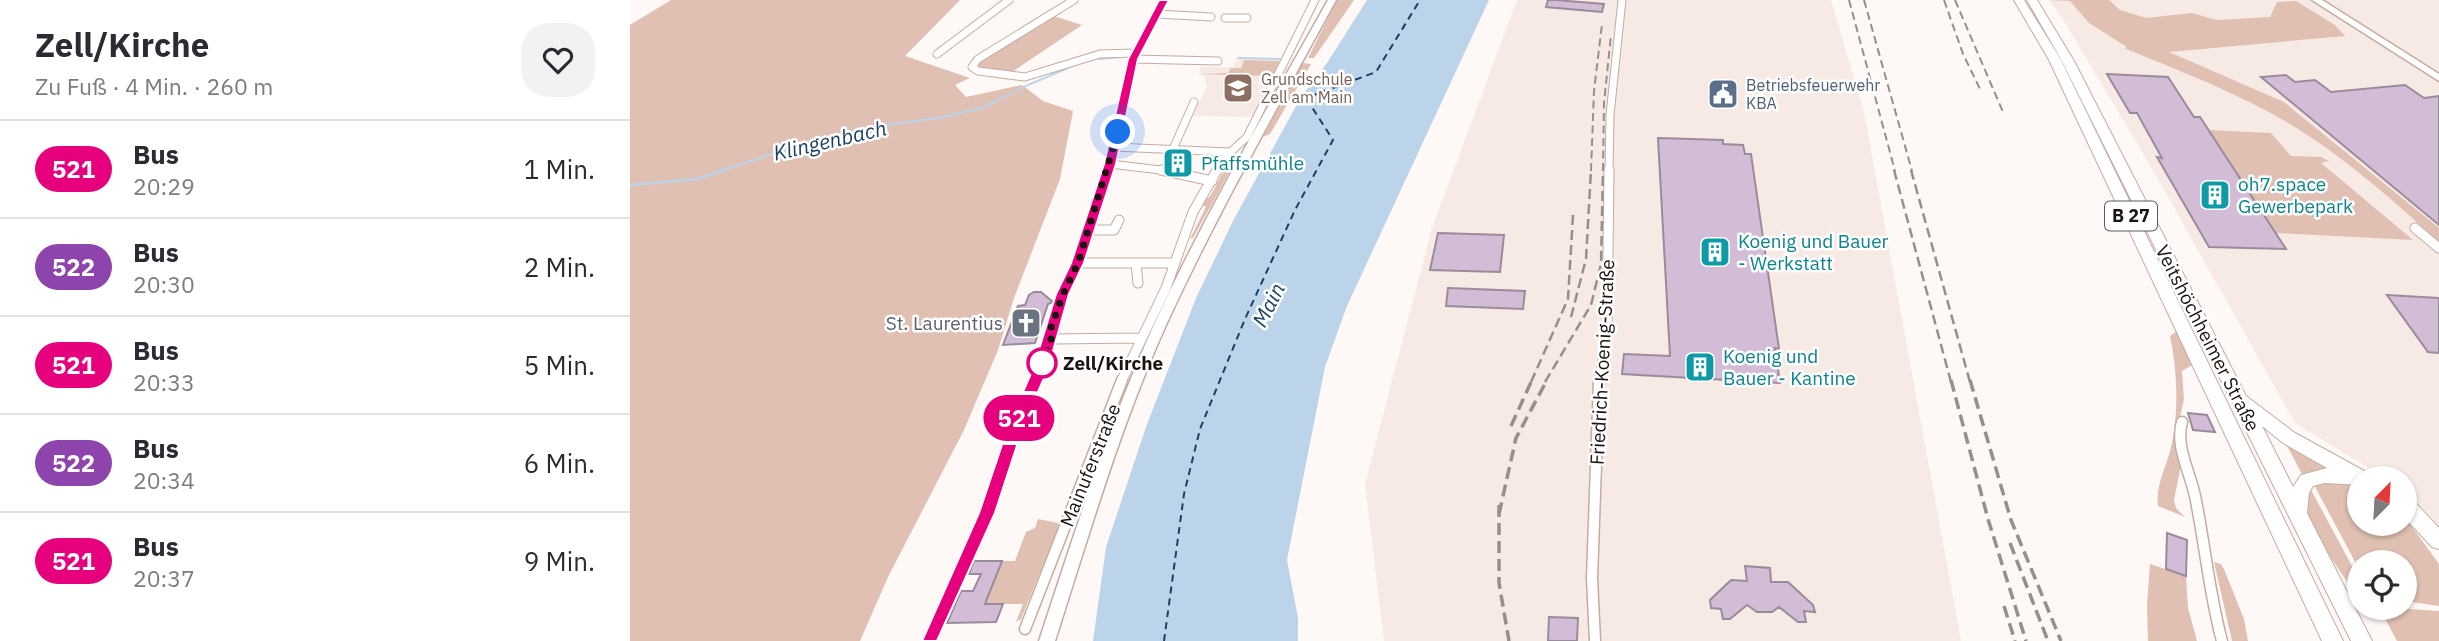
<!DOCTYPE html>
<html lang="de">
<head>
<meta charset="utf-8">
<style>
	body { margin:0; font-family:"IBM Plex Sans",sans-serif; background:#f2f2f3; color:#2b2b33; height:100vh; display:flex; flex-direction:column; font-size:26px; white-space:nowrap }
	* { box-sizing:border-box; margin:0 }
	p { font-size:23px; color:#7c7c81 }
	.icon { flex:none; width:38px; height:38px; fill:none; stroke:currentColor; stroke-width:2; stroke-linecap:round; stroke-linejoin:round }
	.map { position:relative; flex:1; overflow:hidden }
	.drawer { display:flex; flex-direction:column; background:#fff; width:630px }
	.drawer>* { flex:none }
	.badge { padding:0 14px; border-radius:23px; font-size:24px; line-height:46px }
	.needle { width:46px; rotate:24deg }
	.controls { position:absolute; left:1717px; top:466px; display:grid; gap:14px }
	.controls a { display:grid; place-items:center; width:70px; height:70px; border-radius:50%; background:#fff; box-shadow:0 2px 5px #0004; font-size:35px }
	.you { position:absolute; width:35px; height:35px; margin:-18px; border:5px solid #fff; border-radius:50%; background:#1a73e8; box-shadow:0 0 0 10px #1a73e833 }
	.map>.badge { position:absolute; translate:-50% -50%; box-shadow:0 0 0 4px #fff }
	.round { display:grid; place-items:center; flex:none; width:74px; height:74px; border-radius:28px; background:#f2f2f3 }
	.headline { display:flex; align-items:center; justify-content:space-between; height:119px; padding:0 35px }
	h1 { font-size:33px; font-weight:700; line-height:52px }
	ul { padding:0; list-style:none }
	li { display:flex; align-items:center; gap:21px; height:98px; padding:0 35px; border-top:2px solid #e1e1e2 }
	li div { flex:1 }
	li b { display:block; font-size:26px }
	li em { font-style:normal }
	li .badge { min-width:77px; font-weight:700; text-align:center }
	main { display:flex; flex:1; min-height:0 }
	.map>svg:first-child { display:block }
	.built { fill:#f7eae4 }
	.green { fill:#dfc0b2 }
	.water { fill:#bcd4ea }
	.lines { fill:none; stroke-linecap:round; stroke-linejoin:round }
	.stream-far1 { stroke:#bcd4ea; stroke-width:2 }
	.stream { stroke:#bcd4ea; stroke-width:2.5 }
	.ferry { stroke:#1a4162; stroke-width:2; stroke-dasharray:7 5; stroke-linecap:butt }
	.building { fill:#d3bdd6; stroke:#9a8b9c; stroke-width:2 }
	.street-far2-casing { stroke:#c4aca1; stroke-width:9 }
	.street-far1-casing { stroke:#c4aca1; stroke-width:11 }
	.street-casing { stroke:#c4aca1; stroke-width:13 }
	.secondary-casing { stroke:#c4aca1; stroke-width:3 }
	.highway-casing { stroke:#c4aca1; stroke-width:2 }
	.street-far2 { stroke:#fff; stroke-width:7 }
	.street-far1 { stroke:#fff; stroke-width:9 }
	.street { stroke:#fff; stroke-width:10 }
	.secondary { fill:#fff; fill-rule:evenodd }
	.highway { fill:#fff; fill-rule:evenodd }
	.rail-far2 { stroke:#96908d; stroke-width:2; stroke-dasharray:8 4.5; stroke-linecap:butt }
	.rail-far1 { stroke:#96908d; stroke-width:2.5; stroke-dasharray:10 5; stroke-linecap:butt }
	.rail { stroke:#96908d; stroke-width:3.5; stroke-dasharray:12 6; stroke-linecap:butt }
	.line { fill:#e6007e; stroke:#fff; stroke-width:2 }
	.walk { stroke:#1b130f; stroke-width:7; stroke-dasharray:0 12.6 }
	.stop-dot { fill:#fff; stroke:#e6007e; stroke-width:3.5 }
	.labels { text-anchor:middle; stroke-width:5; stroke-linejoin:round; paint-order:stroke }
	.far-education-label { font-size:16px; fill:#785e54; stroke:#fff; text-anchor:start }
	.far-service-label { font-size:16px; fill:#4e5e75; stroke:#fff; text-anchor:start }
	.shield { fill:#fff; stroke:#5f5a57; stroke-width:2 }
	.shield-label { font-size:18px; font-weight:bold; fill:#1b130f }
	.culture-label { font-size:19px; fill:#0d838f; stroke:#fff; text-anchor:start }
	.worship-label { font-size:19px; fill:#5b616d; stroke:#fff; text-anchor:end }
	.street-label { font-size:19px; fill:#1b130f; stroke:#fff }
	.stop-label { font-size:19px; font-weight:bold; fill:#1b130f; stroke:#fff; text-anchor:start }
	.water-label { font-size:21px; font-style:italic; fill:#1a4162; stroke:#fff }
</style>
</head>
<body>
<main>
<section class="drawer">
<div class="headline"><div><h1>Zell/Kirche</h1><p>Zu Fuß · 4 Min. · 260 m</p></div><a class="round"><svg class="icon" aria-label="heart" viewBox="0 0 24 24"><path d="M12 20l-8-8c-3-5 5-10 8-4 3-6 11-1 8 4z"/></svg></a></div>
<ul>
<li><span class="badge" style="background:#e6007e;color:#fff">521</span><div><b>Bus</b><p>20:29</p></div><em>1 Min.</em></li>
<li><span class="badge" style="background:#8e44ad;color:#fff">522</span><div><b>Bus</b><p>20:30</p></div><em>2 Min.</em></li>
<li><span class="badge" style="background:#e6007e;color:#fff">521</span><div><b>Bus</b><p>20:33</p></div><em>5 Min.</em></li>
<li><span class="badge" style="background:#8e44ad;color:#fff">522</span><div><b>Bus</b><p>20:34</p></div><em>6 Min.</em></li>
<li><span class="badge" style="background:#e6007e;color:#fff">521</span><div><b>Bus</b><p>20:37</p></div><em>9 Min.</em></li>
</ul>
</section>
<div class="map">
<svg width="1809" height="641" viewBox="0 0 1809 641">
	<rect width="100%" height="100%" fill="#fef9f7"/>
	<!-- built -->
	<path class="built" d="M887 0H1201L1234 112 1331 641H754L735 484 802 228Z
		M1419 0H1809V525L1775 490 1774 478H1755L1665 423 1521 167 1433 19Z
		M607 59 653 60 625 117 561 116 577 88 575 77 568 73 571 67H603Z"/>
	<!-- green -->
	<path class="green" d="M41 0H330L275 56 340 78 325 85 336 97 392 85 413 101 443 111 430 179 384 298 368 350 334 430 258 577 230 641H0V25Z
		M707 0H724L684 58H678Z
		M1418 0H1479L1490 10 1516 18 1562 13 1586 20 1640 17 1647 2 1666 1 1705 25 1715 36 1539 52 1654 102 1809 228V241C1767 205 1725 166 1679 136 1622 98 1557 74 1494 48L1497 47 1459 23 1440 1Z
		M424 16 452 25 379 74 347 68 348 61Z
		M614 60 649 61 643 76 570 74 598 73 601 68H611Z
		M673 63 681 64 640 134 633 137Z
		M1579 130 1641 133 1661 156 1691 157 1699 161 1691 163 1783 240 1646 233Z
		M604 156 608 157 563 238 560 239 576 207 571 204 581 195 600 158Z
		M1547 331 1562 365 1552 371 1554 399 1550 417 1552 460 1544 500 1546 508 1555 517 1528 506C1525 484 1538 465 1542 443 1549 409 1547 369 1540 336Z
		M1656 444 1709 469 1686 471 1673 476Z
		M1689 482H1718L1729 486V523H1774L1775 518 1777 520 1809 564V606L1775 601 1774 562H1729V569L1684 485Z
		M1680 488 1729 579V591L1727 588H1721C1706 563 1683 538 1677 510 1676 503 1679 495 1680 488Z
		M408 519 428 523 429 526 391 619 386 622 393 604H355L372 561H385L396 532 405 528Z
		M1584 562 1591 564 1594 569 1614 619 1618 641H1602Z
		M1520 564 1556 576 1558 608 1567 641H1518L1517 605Z
		M1749 607 1809 611V641H1767Z"/>
	<!-- water -->
	<path class="water" d="M737 0H859L717 306 695 367 657 560 668 618V641H463L476 547 516 427 566 298 604 219 671 97 697 63Z"/>
	<g class="lines">
		<!-- stream-far1 -->
		<path class="stream-far1" d="M608 58 650 59
			M469 59 492 57
			M398 85 438 68
			M90 171 173 144 240 127 308 118 352 108 396 86"/>
		<!-- stream -->
		<path class="stream" d="M0 185 67 179 95 170"/>
		<!-- ferry -->
		<path class="ferry" d="M534 641 554 494 570 429 615 319 665 210 703 140 676 98 746 72 790 0"/>
	</g>
	<!-- building -->
	<path class="building" d="M918 0H926L974 4 972 12 916 7Z
		M1477 74 1538 77 1564 117H1570L1656 249 1579 247 1527 157 1532 158 1507 113H1500Z
		M1656 75 1665 82 1685 80 1701 92 1775 85 1794 98 1809 96V225L1631 77Z
		M1028 138 1093 140V144L1113 145 1115 154H1121L1149 349 1145 348 1150 383 992 374 994 354 1040 356Z
		M808 233 874 235 870 272 800 270Z
		M818 288 895 291 893 309 816 306Z
		M404 292H411L423 302 418 304 405 343 373 345 388 306 395 305 399 295Z
		M1757 295 1809 298V353L1798 352Z
		M1558 413 1577 415 1585 432 1563 430Z
		M1537 533 1557 540 1556 576 1536 569Z
		M344 561H372L355 604H373L366 622 317 623 331 591H343L351 574H339Z
		M1115 566 1140 568 1141 582H1158L1183 605 1185 612 1174 611 1176 622H1168L1149 607 1142 612H1127L1117 605 1100 619H1093L1091 609 1081 608 1080 600 1101 580 1117 581Z
		M919 617 948 618 947 641H918Z"/>
	<g class="lines">
		<!-- street-far2 casing -->
		<g class="street-far2-casing">
			<path id="street-far2" d="M444 0 348 59 342 67 348 71 395 77 470 54 505 53
				M526 14 581 17
				M595 18H617
				M307 54 379 0
				M503 59 588 61
				M484 147 600 152
				M543 149 564 102
				M480 164 539 171
				M478 171 503 59 534 0
				M586 171 594 158 617 137 685 0
				M979 171 980 115 992 0"/>
		</g>
		<!-- street-far1 casing -->
		<g class="street-far1-casing">
			<path id="street-far1" d="M531 170 582 181
				M1785 228 1809 248
				M458 230H484L489 220
				M448 263H543
				M506 264 508 283
				M421 339 510 338
				M405 382 433 294 448 263 478 170
				M491 382 536 288 563 212 587 170
				M969 382 977 338 979 170"/>
		</g>
		<!-- street casing -->
		<g class="street-casing">
			<path id="street" d="M1552 422C1545 446 1560 472 1565 496 1575 544 1579 593 1592 641
				M395 629 492 380
				M300 641 357 513 387 424 406 380
				M965 641 962 578 969 380"/>
		</g>
		<!-- secondary casing -->
		<g class="secondary-casing">
			<path id="secondary" d="M698 0H706C648 107 587 214 536 325 490 427 459 535 425 641H409C444 535 477 429 523 327 574 215 638 108 698 0Z
				M1682 0H1692L1809 74V81Z"/>
		</g>
		<!-- highway casing -->
		<g class="highway-casing">
			<path id="highway" d="M1384 0H1394L1431 60 1713 641H1692L1419 60Z
				M1397 0H1407L1444 61 1616 396 1665 433 1738 473 1741 478H1729V485L1695 483 1683 486 1679 493 1677 513 1742 641H1721L1432 61ZM1632 426 1653 443 1697 468 1671 475 1663 487Z
				M1774 496 1781 498 1809 528V549L1802 547 1774 517Z"/>
		</g>
		<!-- street-far2 -->
		<use href="#street-far2" class="street-far2"/>
		<!-- street-far1 -->
		<use href="#street-far1" class="street-far1"/>
		<!-- street -->
		<use href="#street" class="street"/>
		<!-- secondary -->
		<use href="#secondary" class="secondary"/>
		<!-- highway -->
		<use href="#highway" class="highway"/>
		<!-- rail-far2 -->
		<path class="rail-far2" d="M1219 0 1265 171
			M1234 0 1282 171
			M1314 0 1333 54 1350 89
			M1325 0 1373 112
			M961 171 964 91 972 24
			M973 171 974 103 981 35"/>
		<!-- rail-far1 -->
		<path class="rail-far1" d="M1264 170 1321 382
			M1281 170 1340 382
			M941 317 956 259 961 170
			M901 382 938 299 943 215
			M915 382 961 305 971 264 973 170"/>
		<!-- rail -->
		<path class="rail" d="M1321 380 1358 519 1396 641
			M1340 380 1381 520 1431 641
			M881 426 902 380
			M869 505V583L879 641
			M869 514 886 438 917 380
			M1380 543 1418 641
			M1374 606 1385 641"/>
	</g>
	<!-- line -->
	<path class="line" d="M529 0H539L508 59 486 164 454 263 439 294 418 369 394 424 365 513 307 641H292L349 513 379 424 403 369 426 294 441 263 474 164 498 59Z"/>
	<g class="lines">
		<!-- walk -->
		<path class="walk" d="M412 363 411 369 421 339 419 334 433 294 448 263 488 132"/>
	</g>
	<!-- icons -->
	<defs>
		<g id="school-square" transform="scale(1.575)"><rect x="-9" y="-9" width="18" height="18" rx="4" fill="#8d6e63" stroke="#fff"/><path d="M0-5L7-2L0 1L-7-2ZM-4 1L0 2.5L4 1V4Q0 6-4 4Z" fill="#fff"/></g>
		<g id="civic-square" transform="scale(1.575)"><rect x="-9" y="-9" width="18" height="18" rx="4" fill="#5c6f8a" stroke="#fff"/><path d="M-.6-6.5H3V-4.5H.6V-3L4-1V1h2V6H-6V1h2V-1L-.6-3ZM-1.2 2.5V6h2.4V2.5Z" fill="#fff"/></g>
		<g id="building-square" transform="scale(1.575)"><rect x="-9" y="-9" width="18" height="18" rx="4" fill="#0f9aa8" stroke="#fff"/><path d="M-4-6H4V6H1V3H-1V6H-4ZM-2.5-4.3h1.7v1.8h-1.7ZM.8-4.3h1.7v1.8H.8ZM-2.5-1h1.7V.8h-1.7ZM.8-1h1.7V.8H.8Z" fill="#fff"/></g>
		<g id="church-square" transform="scale(1.575)"><rect x="-9" y="-9" width="18" height="18" rx="4" fill="#6b7280" stroke="#fff"/><path d="M-1.2-6h2.4v3.5h3.3v2.4h-3.3V6h-2.4V-.1h-3.3v-2.4h3.3Z" fill="#fff"/></g>
	</defs>
	<g fill-rule="evenodd">
		<use href="#school-square" x="608" y="88"/>
		<use href="#civic-square" x="1093" y="94"/>
		<use href="#building-square" x="548" y="163"/>
		<use href="#building-square" x="1585" y="195"/>
		<use href="#building-square" x="1085" y="252"/>
		<use href="#church-square" x="396" y="323"/>
		<use href="#building-square" x="1070" y="367"/>
	</g>
	<!-- markers -->
	<circle class="stop-dot" cx="412" cy="363" r="14"/>
	<g class="labels">
		<!-- far-education labels -->
		<g class="far-education-label">
			<text x="631" y="85">Grundschule<tspan x="631" dy="18">Zell am Main</tspan></text>
		</g>
		<!-- far-service labels -->
		<g class="far-service-label">
			<text x="1116" y="91">Betriebsfeuerwehr<tspan x="1116" dy="18">KBA</tspan></text>
		</g>
		<!-- shield labels -->
		<rect class="shield" x="1475" y="201.5" width="52" height="29" rx="5"/>
		<g class="shield-label">
			<text x="1501" y="222">B 27</text>
		</g>
		<!-- culture labels -->
		<g class="culture-label">
			<text x="571" y="170">Pfaffsmühle</text>
			<text x="1608" y="191">oh7.space<tspan x="1608" dy="22">Gewerbepark</tspan></text>
			<text x="1108" y="248">Koenig und Bauer<tspan x="1108" dy="22">- Werkstatt</tspan></text>
			<text x="1093" y="363">Koenig und<tspan x="1093" dy="22">Bauer - Kantine</tspan></text>
		</g>
		<!-- worship labels -->
		<g class="worship-label">
			<text x="373" y="330">St. Laurentius</text>
		</g>
		<!-- street labels -->
		<g class="street-label">
			<text transform="translate(1578 338) rotate(63)" y="7">Veitshöchheimer Straße</text>
			<text transform="translate(972 362) rotate(-87)" y="7">Friedrich-Koenig-Straße</text>
			<text transform="translate(460 465) rotate(-68)" y="7">Mainuferstraße</text>
		</g>
		<!-- stop labels -->
		<g class="stop-label">
			<text x="433" y="370">Zell/Kirche</text>
		</g>
		<!-- water labels -->
		<g class="water-label">
			<text transform="translate(200 141) rotate(-13)" y="7">Klingenbach</text>
			<text transform="translate(639 305) rotate(-63)" y="7">Main</text>
		</g>
	</g>
</svg>
<div class="controls">
<a><svg class="needle" viewBox="-14 -14 28 28"><path d="M0-13l5 13h-10z" fill="#e53935"/><path d="M0 13l5-13h-10z" fill="#7c7c81"/></svg></a>
<a><svg class="icon" aria-label="locate" viewBox="0 0 24 24"><circle cx="12" cy="12" r="6"/><path d="M12 2v4M12 18v4M2 12h4M18 12h4"/></svg></a>
</div>
<div class="you" style="left:488px;top:132px"></div>
<b class="badge" style="left:389px;top:418px;background:#e6007e;color:#fff">521</b>
</div>
</main>
</body>
</html>
